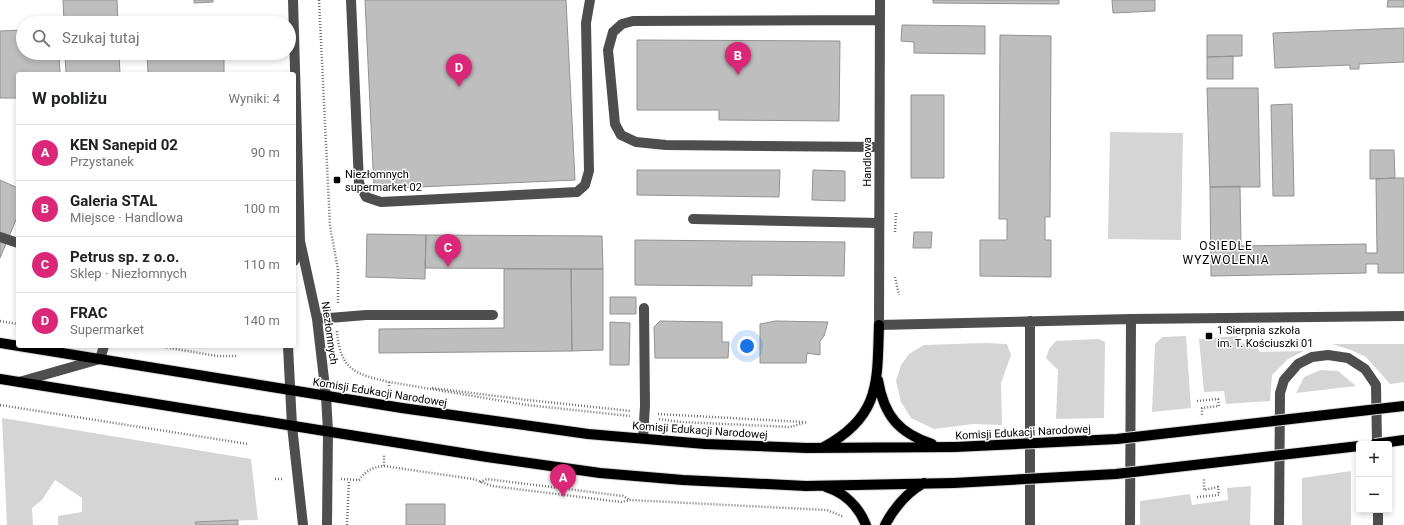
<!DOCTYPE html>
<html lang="pl">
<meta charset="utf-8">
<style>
body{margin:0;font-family:Roboto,sans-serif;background:#f2f2f2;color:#202124}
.controls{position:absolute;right:12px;bottom:12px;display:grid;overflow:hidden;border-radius:4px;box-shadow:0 2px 6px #0003}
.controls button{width:36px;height:36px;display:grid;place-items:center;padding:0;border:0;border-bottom:1px solid #e0e0e0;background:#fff;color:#202124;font:20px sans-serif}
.you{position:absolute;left:747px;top:346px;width:14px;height:14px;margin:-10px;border:3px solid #fff;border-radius:50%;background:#1a73e8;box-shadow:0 0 0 6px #1a73e833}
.badge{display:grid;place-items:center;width:26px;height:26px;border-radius:50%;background:#db2777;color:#fff;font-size:13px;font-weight:700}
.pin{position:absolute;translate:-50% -33px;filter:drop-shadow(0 1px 2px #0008)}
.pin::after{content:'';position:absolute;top:21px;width:14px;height:12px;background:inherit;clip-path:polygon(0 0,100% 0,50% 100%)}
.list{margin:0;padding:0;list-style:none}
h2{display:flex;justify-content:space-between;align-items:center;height:52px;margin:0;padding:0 16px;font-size:17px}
h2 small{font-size:13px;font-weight:400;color:#757577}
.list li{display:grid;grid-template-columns:26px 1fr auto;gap:12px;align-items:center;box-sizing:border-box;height:56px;padding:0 16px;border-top:1px solid #e0e0e0}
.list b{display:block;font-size:15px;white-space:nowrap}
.list p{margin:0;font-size:13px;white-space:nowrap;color:#757577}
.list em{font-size:13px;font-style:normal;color:#757577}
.icon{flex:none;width:22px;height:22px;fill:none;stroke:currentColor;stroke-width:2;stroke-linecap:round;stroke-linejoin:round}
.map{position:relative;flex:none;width:1404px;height:525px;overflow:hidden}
.search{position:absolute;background:#fff;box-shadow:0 2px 6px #0003;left:16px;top:16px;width:280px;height:44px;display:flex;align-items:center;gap:10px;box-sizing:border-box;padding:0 14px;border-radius:22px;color:#757577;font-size:15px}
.panel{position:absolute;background:#fff;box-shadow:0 2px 6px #0003;left:16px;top:72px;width:280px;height:276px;border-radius:4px}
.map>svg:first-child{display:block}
.green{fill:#d5d5d5}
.building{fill:#bebebe;stroke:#929292}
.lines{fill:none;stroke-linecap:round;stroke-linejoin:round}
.major-casing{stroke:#dbdbdb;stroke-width:12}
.path{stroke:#707070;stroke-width:2.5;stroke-dasharray:1 2;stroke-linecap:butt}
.minor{stroke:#4e4e4e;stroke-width:10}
.major{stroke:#000;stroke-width:10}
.major-bridge-casing{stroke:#dbdbdb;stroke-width:12;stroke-linecap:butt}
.major-bridge{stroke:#000;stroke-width:10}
.poi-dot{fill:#000;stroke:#fff;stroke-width:1.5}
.labels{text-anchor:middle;stroke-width:3;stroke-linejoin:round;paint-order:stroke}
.street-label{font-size:11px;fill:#000;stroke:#fff}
.poi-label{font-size:11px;fill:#000;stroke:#fff;text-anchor:start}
.neighbourhood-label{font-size:12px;letter-spacing:1px;fill:#000;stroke:#fff}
</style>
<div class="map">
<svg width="1404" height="525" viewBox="0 0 1404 525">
<rect width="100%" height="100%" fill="#fff"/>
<path class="green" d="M1110,132L1183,133L1181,240L1108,239Z
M1186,336L1191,408L1152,412L1155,344L1162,337Z
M1237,336L1239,343L1255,345L1260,352L1304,351L1288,359L1272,375L1270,401L1226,404L1224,391L1204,392L1199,339Z
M1099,339L1105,342L1104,418L1056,419L1058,370L1046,358L1049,349L1056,341Z
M985,343L1007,344L1011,355L1001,383L1002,425L973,424L934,429L911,418L901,402L896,381L901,365L909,354L924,345Z
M1332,344H1404V382L1390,384L1366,357L1351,350Z
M1321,370L1338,371L1356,386L1296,393L1304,377Z
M2,418L251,459L258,520L196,522V525H58V516L82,512V498L55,480L42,500L32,508L33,525H7Z
M1351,471V525H1302V478Z
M1251,486L1250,525H1140V501L1190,494L1192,505L1228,500L1227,488Z"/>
<path class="building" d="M63,0H117L118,23H64Z
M194,0H213V2L194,3Z
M365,0H566L575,180L374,189Z
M933,0H1059V4L933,3Z
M1112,0H1155V11L1113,13Z
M1388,0H1404V7H1387Z
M223,18V23H146V20Z
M902,25L985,26V54L914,53V42L901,41Z
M1404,28V62L1359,64V69H1350V65L1275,68L1273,33Z
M23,30V53H59L60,74H18V98H0V31Z
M1000,35L1051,36L1050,217H1045V240H1051V277L980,276V240H1007V219H999Z
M1207,35H1242V56L1207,57Z
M637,40L840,41L839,121L719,120V110H637Z
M65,53H119L120,74H66Z
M147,53H224V74H148Z
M1233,56V79H1207V57Z
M1207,88H1258L1260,187H1210Z
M911,95H944V178H911Z
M1292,104L1294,196H1273L1271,105Z
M1370,150H1394L1395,178L1370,179Z
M637,170H780L779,197L637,195Z
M813,170L845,171V201L812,200Z
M1395,178H1404V273H1378V264H1366V273L1211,276L1210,187L1240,186L1241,246L1366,244V253H1377L1376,179Z
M0,180L18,188V215L0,258Z
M914,232H932L931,248H913Z
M367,234L426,235L425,279L366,277Z
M426,235L602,236L603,269L425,268Z
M635,240L845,242L844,276L752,275V286L635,285Z
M504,269H571L572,351L379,353V329L504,328Z
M571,269H603V350L572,351Z
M610,297H636V314H610Z
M660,321L722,322V342H729L728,358H655L654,327Z
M776,321L828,322L824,336L820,341V355L807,353L806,363H760V324Z
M610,322L630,323L629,365H610Z
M406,504H445V525H406Z
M238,520V525H196L195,522Z"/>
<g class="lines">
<defs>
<path id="major" d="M0,343L402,408L588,434L705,444L807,448L955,447
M0,379L487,457L600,473L683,480L806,486L954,483
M878,380C884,416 899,433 932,444
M824,447C881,416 877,382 879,325
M826,487C845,493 859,507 866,525
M885,525C894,508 906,493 924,483"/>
</defs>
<use href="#major" class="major-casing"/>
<path class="path" d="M319,0L330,226L338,270V304
M895,232L896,213
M895,277L899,295
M0,321L18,324
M337,331C340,370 355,374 389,382L527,405L630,416
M158,346L217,356H237
M432,388L528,400L631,411
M389,392V382
M1197,401L1218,399L1219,406L1202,408V415
M0,405L248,444
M658,414L803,422
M659,419L681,422L790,427L807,422
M384,466L473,479L492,486L621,502L630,500L806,509L827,510L844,517
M275,479H284
M341,479L359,480C366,471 372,467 384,466V455
M480,482L487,479L623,496L630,500
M1197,497L1219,495L1218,487L1204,490V479
M347,525L349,480"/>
<path class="minor" d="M293,0L300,241L317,319L326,396L328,431L327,525
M351,0L359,183L366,197L381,202L577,192L585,185L589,171L586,23L590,0
M880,0L879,325L1131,319L1404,316
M879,147L666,145L636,142L621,135L615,124L608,50L613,32L622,24L633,21L880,20
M693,219L879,223
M0,237L18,243
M294,261L300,242
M317,319L366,315H493
M288,346L292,426L303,525
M19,382L100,359L104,346
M643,438L645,406L644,308
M1378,510V525
M1030,525V321
M1130,525L1131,319
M1279,525L1280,393L1284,380L1298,364L1312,357L1328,355L1348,358L1365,369L1376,385L1377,444"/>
<use href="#major" class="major"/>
<defs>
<path id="major-bridge" d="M1375,444L1404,440
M955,447L1117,439L1404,406
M954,483L1116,474L1359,446"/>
</defs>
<use href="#major-bridge" class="major-bridge-casing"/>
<use href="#major-bridge" class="major-bridge"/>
</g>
<g class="poi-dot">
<rect x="333" y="176" width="8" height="8" rx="2"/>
<rect x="1205" y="332" width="8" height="8" rx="2"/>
</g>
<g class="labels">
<g class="street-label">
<text transform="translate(867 162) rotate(-90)" y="4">Handlowa</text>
<text transform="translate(330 333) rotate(82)" y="4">Niezłomnych</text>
<text transform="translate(380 392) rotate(9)" y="4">Komisji Edukacji Narodowej</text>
<text transform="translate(700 430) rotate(4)" y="4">Komisji Edukacji Narodowej</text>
<text transform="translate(1023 432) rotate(-3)" y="4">Komisji Edukacji Narodowej</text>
</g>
<g class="poi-label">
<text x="345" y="178">Niezłomnych<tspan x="345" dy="13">supermarket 02</tspan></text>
<text x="1217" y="334">1 Sierpnia szkoła<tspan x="1217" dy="13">im. T. Kościuszki 01</tspan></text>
</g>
<g class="neighbourhood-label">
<text x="1226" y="250">OSIEDLE<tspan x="1226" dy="14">WYZWOLENIA</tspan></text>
</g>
</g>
</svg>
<div class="controls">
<button>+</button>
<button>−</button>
</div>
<div class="you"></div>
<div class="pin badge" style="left:563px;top:497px">A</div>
<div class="pin badge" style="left:738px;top:75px">B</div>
<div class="pin badge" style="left:448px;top:267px">C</div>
<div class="pin badge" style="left:459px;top:87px">D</div>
<div class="search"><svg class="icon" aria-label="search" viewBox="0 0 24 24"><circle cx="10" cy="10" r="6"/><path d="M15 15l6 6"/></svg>Szukaj tutaj</div>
<section class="panel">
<h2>W pobliżu<small>Wyniki: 4</small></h2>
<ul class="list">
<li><span class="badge">A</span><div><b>KEN Sanepid 02</b><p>Przystanek</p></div><em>90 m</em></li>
<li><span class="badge">B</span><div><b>Galeria STAL</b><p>Miejsce · Handlowa</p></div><em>100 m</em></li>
<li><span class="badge">C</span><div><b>Petrus sp. z o.o.</b><p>Sklep · Niezłomnych</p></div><em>110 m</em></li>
<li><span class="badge">D</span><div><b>FRAC</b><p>Supermarket</p></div><em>140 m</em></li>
</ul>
</section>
</div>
